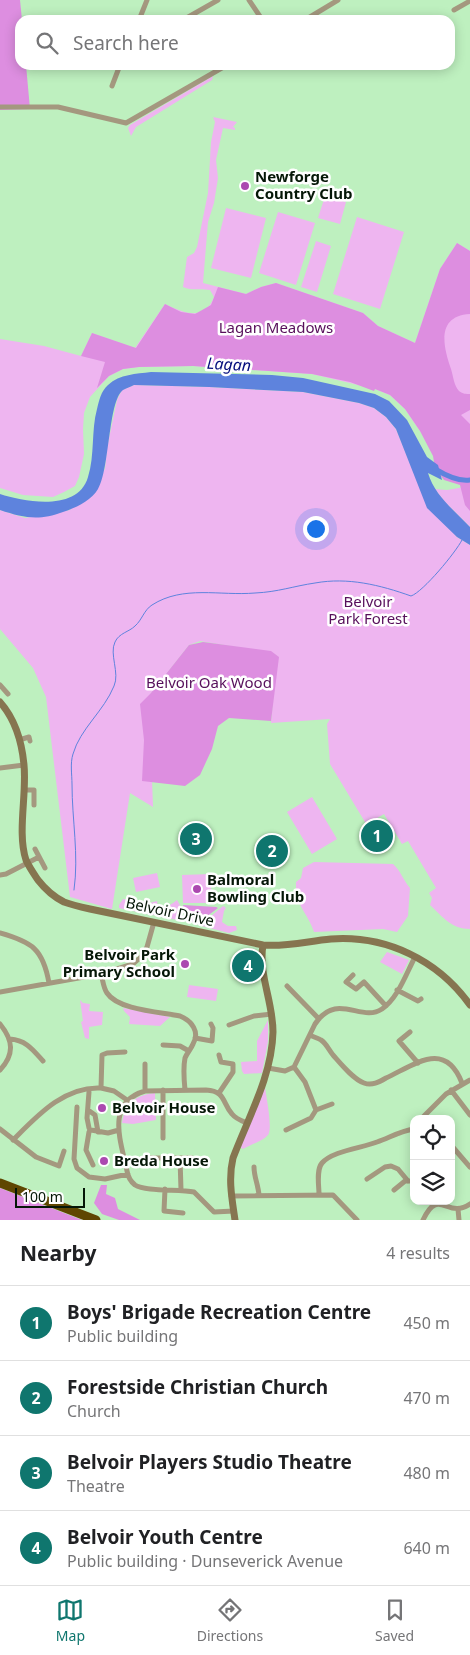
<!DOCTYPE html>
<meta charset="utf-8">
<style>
body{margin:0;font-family:"Noto Sans",sans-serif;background:#f2f2f2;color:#202124}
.controls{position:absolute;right:15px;bottom:15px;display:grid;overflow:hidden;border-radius:10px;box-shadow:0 2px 12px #0003}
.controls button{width:45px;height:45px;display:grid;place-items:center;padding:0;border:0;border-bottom:1px solid #e0e0e0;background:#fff;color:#202124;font:25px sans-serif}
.scale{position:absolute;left:15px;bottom:12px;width:70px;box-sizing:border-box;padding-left:5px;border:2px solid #051707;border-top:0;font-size:14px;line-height:18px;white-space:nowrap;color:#051707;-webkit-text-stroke:4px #fff;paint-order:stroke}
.you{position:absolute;left:315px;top:528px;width:18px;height:18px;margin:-12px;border:4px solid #fff;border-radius:50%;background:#1a73e8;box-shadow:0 0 0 8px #1a73e833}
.badge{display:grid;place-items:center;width:32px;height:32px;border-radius:50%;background:#0f766e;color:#fff;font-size:16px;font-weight:700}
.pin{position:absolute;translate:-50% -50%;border:2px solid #fff;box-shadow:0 1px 5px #0006}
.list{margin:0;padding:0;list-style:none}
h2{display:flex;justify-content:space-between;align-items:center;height:65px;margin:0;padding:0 20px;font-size:21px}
h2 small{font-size:16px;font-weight:400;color:#757577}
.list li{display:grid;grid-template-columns:32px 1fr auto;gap:15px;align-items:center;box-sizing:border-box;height:75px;padding:0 20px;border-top:1px solid #e0e0e0}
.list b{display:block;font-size:19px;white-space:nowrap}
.list p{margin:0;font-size:16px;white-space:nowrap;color:#757577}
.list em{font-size:16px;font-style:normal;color:#757577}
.icon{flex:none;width:28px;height:28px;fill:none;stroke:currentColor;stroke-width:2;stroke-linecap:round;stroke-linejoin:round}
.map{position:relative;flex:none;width:470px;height:1220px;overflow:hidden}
.search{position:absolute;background:#fff;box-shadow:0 2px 12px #0003;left:15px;right:15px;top:15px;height:55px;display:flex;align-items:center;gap:12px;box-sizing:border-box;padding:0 18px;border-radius:15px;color:#757577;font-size:19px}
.sheet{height:365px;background:#fff}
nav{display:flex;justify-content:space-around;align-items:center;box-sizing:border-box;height:70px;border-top:1px solid #e0e0e0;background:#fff;font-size:14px;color:#757577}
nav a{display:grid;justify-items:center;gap:2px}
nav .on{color:#0f766e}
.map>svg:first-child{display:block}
.green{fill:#eeb5f0}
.forest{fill:#dd8ee0}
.water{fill:#5e83dd}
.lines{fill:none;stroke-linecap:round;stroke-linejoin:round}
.stream{stroke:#5e83dd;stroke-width:1}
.canal{stroke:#5e83dd;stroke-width:5}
.street{stroke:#a4987f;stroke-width:5}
.secondary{stroke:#867550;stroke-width:7}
.highway{stroke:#5f4601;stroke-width:9}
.poi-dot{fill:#ab49b0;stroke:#fff;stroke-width:2}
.labels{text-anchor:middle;stroke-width:5;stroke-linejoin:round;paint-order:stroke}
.poi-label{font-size:15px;font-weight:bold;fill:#051707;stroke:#fff;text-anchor:start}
.park-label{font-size:15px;fill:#570f5b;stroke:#fff}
.street-label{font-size:15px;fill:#051707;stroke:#fff}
.water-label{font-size:16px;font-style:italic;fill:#050f7c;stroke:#fff}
</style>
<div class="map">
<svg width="470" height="1220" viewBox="0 0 470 1220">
<rect width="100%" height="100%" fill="#bef0bf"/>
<path class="green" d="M213,76L212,80L136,127L131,136L128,128L130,125Z
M213,117L237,122L233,127L235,128V130L223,128L216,160L218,178L214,203L208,222L203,283L246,294L261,287L276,283L363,313L378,326L415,343L440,269L457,243L470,251V470L420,431L405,409L390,395L375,389L312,374L193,366L139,367L123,369L109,376L90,397L84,413L83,429L84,454L79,477L75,486L64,492L53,497L23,495L0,488V339L44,346L81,356L92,333L135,348L165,304C184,313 204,322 214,297L210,290C200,288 192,291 183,287L187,257L194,253L197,247L208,193L211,142L215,122Z
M325,196L346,202L340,224L318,218Z
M226,208L266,218L251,278L211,268Z
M278,212L315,223L296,285L259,273Z
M357,217L404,232L380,309L333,294Z
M316,241L331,246L317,292L301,287Z
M134,385L209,387L303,392L359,403L374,408L386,417L396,429L422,493L457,537L470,545V929C451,929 443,917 430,905L432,898L429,893L436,888L408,841L402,844L384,814L367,824L365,822L330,764L327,724L330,719L271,723L277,656L273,653L200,641L189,645L149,696L153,807L130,793L112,909L70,897L46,697L33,668L0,629V510L25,518L70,510L105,469L107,448L117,400L122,390Z
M470,486V527L444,501L435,489L447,490Z
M312,797L337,839L312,854L287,812Z
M314,862L393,864C401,871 403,880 410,888L408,916L397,932L383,929L314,932C307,911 295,906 296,882L301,878L303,868Z
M157,873L160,887L136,892L133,878Z
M211,874V903H183L182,875Z
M123,899L133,901L135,907L157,901L158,907L147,914L119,908V905Z
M177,900L181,907L182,921L149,914C158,909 169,907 177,900Z
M223,906L226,908L224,911L222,922L228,926H236L237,930L229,933L202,926L203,923Z
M387,952L409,960L402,974L380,962Z
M189,985L218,989L216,1001L187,997Z
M80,1000L83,1003L90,1004L89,1011L103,1012L102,1025L89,1027V1039L85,1038L81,1022L83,1021Z
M123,1008L170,1017L160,1026L129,1024L130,1017L124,1011Z
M268,1020V1041L262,1073L244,1074L242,1071L241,1062L257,1061V1041Z
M265,1087C266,1096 273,1128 268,1135C263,1141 250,1145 243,1149L240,1147Z
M155,1093L156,1120L133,1124L122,1123C125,1103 136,1095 155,1093Z"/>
<path class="forest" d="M0,0H20L22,20H20V65H26L30,109L0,110Z
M457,243L470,251V314C436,316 443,346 451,369C453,375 454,386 459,391C463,394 466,394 470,394V410L461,415L470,424V511L465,505L460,485L444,480L435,468L433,456L420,431L405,409L390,395L375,389L374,391L350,382L312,374L193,366L139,367L123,369L109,376L97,388L105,362L81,356L92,333L136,348L165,304L181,312L195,314L211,305L218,287L246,294L261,287L276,283L363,313L378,326L415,343L440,269Z
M203,642L271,651L279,657L271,721L229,718L218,726L212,749L200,775L185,786L142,781L144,740L140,704L151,693L189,645Z
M183,905L216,907L218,908L198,923L185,921Z
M101,1185H107L106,1194L115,1198L118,1209L140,1220H119L102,1214L94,1203Z
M0,1188L82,1220H0Z"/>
<path class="water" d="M151,372L272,375L303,378L375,394L389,401L407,420L427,457L438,465L442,480L428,473C435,496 454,510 470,527V545L457,537L427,508L396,429L386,417L374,408L359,403L303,392L209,387L134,385C131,387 126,388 123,390C108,401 110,469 98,489C91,501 75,508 63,512C39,521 24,518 0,510V494C25,502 78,512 88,477C95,455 91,431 97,409C99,401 101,391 108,385C120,374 136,374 151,372Z"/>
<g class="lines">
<path class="stream" d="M74,890C79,855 72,820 72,784C72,775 70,763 73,754C80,729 104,711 114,686C120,673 109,654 115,642C119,633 129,632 135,626C142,620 144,610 152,605C183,585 220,596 255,593C278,592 294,586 315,583C348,577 380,585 411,596C423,592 456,552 462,540"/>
<path class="canal" d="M435,469C445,475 458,482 470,480"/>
<path class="street" d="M249,0L261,18
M454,10L470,1
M139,20L147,0
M183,20L218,0
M305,20L338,0
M112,86L120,65
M0,107H58L126,123L227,65
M0,685L8,694
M19,740L29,737L30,741
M0,768L24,765
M24,790H34V805
M35,849L45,868
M0,875L6,874L39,857
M0,933C32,942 43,949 49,983
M101,974C103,980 103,987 107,993C118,1010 160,1012 180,1016C192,1021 200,1032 193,1044C191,1049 187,1053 185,1058C183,1068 184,1080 185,1090
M353,975L346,982L356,989L364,982L386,1006
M287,986L319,1019
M397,990L418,1001L421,999
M0,992L101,974L133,964L142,956L147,947L154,922
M0,1024C13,1040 15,1054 0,1070
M229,1025L254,1016L272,1014
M410,1032L399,1041L418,1063
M310,1035C313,1037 318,1038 321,1040C326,1043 329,1050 333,1055C341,1064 353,1079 364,1083C372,1086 379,1082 386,1078C416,1064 445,1040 462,1083
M195,1038L212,1041L213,1028L211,1024
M10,1039C26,1040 33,1050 43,1061
M163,1045L180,1046L189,1051
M125,1052L107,1053L102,1055L101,1088L114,1091L127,1100
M145,1064V1091
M268,1068L285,1071L294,1067L315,1024C337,991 361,1023 382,1009C398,998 406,974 415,957
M451,1090L470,1115
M89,1092L87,1118L89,1128
M219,1093L233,1072V1064L221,1062L219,1055
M77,1107L74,1159L77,1168L89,1177L105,1179L128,1174
M88,1110L95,1115L98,1132
M316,1110L332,1104
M421,1119L446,1094L470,1080
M0,1129L36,1157L59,1166L64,1151
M91,1130L108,1133L119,1130
M286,1130L311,1118L316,1110L305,1082L294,1067
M89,1132L86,1150L93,1165
M163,1138V1090
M13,1140C37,1116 64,1086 101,1088
M451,1145L470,1167
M149,1158H192
M180,1158L181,1190
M254,1167C254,1177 258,1184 259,1195
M367,1179L385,1167L391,1166L398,1169L408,1181
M165,1189L164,1211L183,1213
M394,1190L405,1181H414
M319,1194C319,1186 316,1170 322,1163C332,1151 362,1148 377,1142C389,1138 400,1131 414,1129
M231,1196L333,1195L357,1220
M458,1209L459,1220
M234,1211L214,1212L194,1192C179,1189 146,1192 135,1185C130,1181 128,1177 127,1171C121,1141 105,1103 145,1091L206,1090C226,1091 222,1103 232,1114C236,1119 242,1121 247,1123
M423,1220C439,1186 447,1220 470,1204"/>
<path class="secondary" d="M0,702C15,719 22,743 24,765C27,794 17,833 26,860C29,867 34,874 38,880C45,889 54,897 64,902C72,905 81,907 90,909L263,945C287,947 308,941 331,939C386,935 438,960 470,1005
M235,1220C232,1199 228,1179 233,1158C248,1118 272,1076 273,1032C273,1001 258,974 263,945"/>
<path class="highway" d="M0,1183L96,1220"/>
</g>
<g class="poi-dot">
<circle cx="245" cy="186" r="5"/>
<circle cx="197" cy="889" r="5"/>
<circle cx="185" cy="964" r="5"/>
<circle cx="102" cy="1108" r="5"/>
<circle cx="104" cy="1161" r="5"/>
</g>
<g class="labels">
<g class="poi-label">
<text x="255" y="182">Newforge<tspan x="255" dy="17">Country Club</tspan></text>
<text x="207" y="885">Balmoral<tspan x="207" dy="17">Bowling Club</tspan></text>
<text x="175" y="960" text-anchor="end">Belvoir Park<tspan x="175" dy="17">Primary School</tspan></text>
<text x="112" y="1113">Belvoir House</text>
<text x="114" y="1166">Breda House</text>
</g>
<g class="park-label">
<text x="276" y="333">Lagan Meadows</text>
<text x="368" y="607">Belvoir<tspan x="368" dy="17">Park Forest</tspan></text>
<text x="209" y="688">Belvoir Oak Wood</text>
</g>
<g class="street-label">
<text transform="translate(170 912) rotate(12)" y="5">Belvoir Drive</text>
</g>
<g class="water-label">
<text transform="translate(229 364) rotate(3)" y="6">Lagan</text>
</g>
</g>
</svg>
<div class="controls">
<button><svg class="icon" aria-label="locate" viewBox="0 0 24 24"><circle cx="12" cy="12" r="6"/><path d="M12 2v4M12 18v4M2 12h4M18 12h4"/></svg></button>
<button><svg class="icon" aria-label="layers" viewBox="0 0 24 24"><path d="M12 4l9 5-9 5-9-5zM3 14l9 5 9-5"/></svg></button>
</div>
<div class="scale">100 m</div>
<div class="you"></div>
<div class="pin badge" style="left:377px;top:836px">1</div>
<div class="pin badge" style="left:272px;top:851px">2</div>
<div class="pin badge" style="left:196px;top:839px">3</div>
<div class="pin badge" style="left:248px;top:966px">4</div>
<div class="search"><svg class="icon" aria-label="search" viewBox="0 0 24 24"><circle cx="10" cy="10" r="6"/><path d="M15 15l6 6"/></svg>Search here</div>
</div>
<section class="sheet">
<h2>Nearby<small>4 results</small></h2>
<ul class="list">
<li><span class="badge">1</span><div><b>Boys' Brigade Recreation Centre</b><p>Public building</p></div><em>450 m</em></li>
<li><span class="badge">2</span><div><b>Forestside Christian Church</b><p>Church</p></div><em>470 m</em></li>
<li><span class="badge">3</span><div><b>Belvoir Players Studio Theatre</b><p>Theatre</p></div><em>480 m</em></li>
<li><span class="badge">4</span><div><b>Belvoir Youth Centre</b><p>Public building · Dunseverick Avenue</p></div><em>640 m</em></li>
</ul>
</section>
<nav>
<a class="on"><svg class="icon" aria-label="map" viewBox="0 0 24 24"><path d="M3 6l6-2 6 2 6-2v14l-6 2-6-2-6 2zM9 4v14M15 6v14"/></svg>Map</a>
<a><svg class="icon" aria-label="directions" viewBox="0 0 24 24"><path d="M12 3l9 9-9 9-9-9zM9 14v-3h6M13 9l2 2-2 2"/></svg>Directions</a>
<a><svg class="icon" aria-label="saved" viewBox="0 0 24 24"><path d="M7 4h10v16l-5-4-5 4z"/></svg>Saved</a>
</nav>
